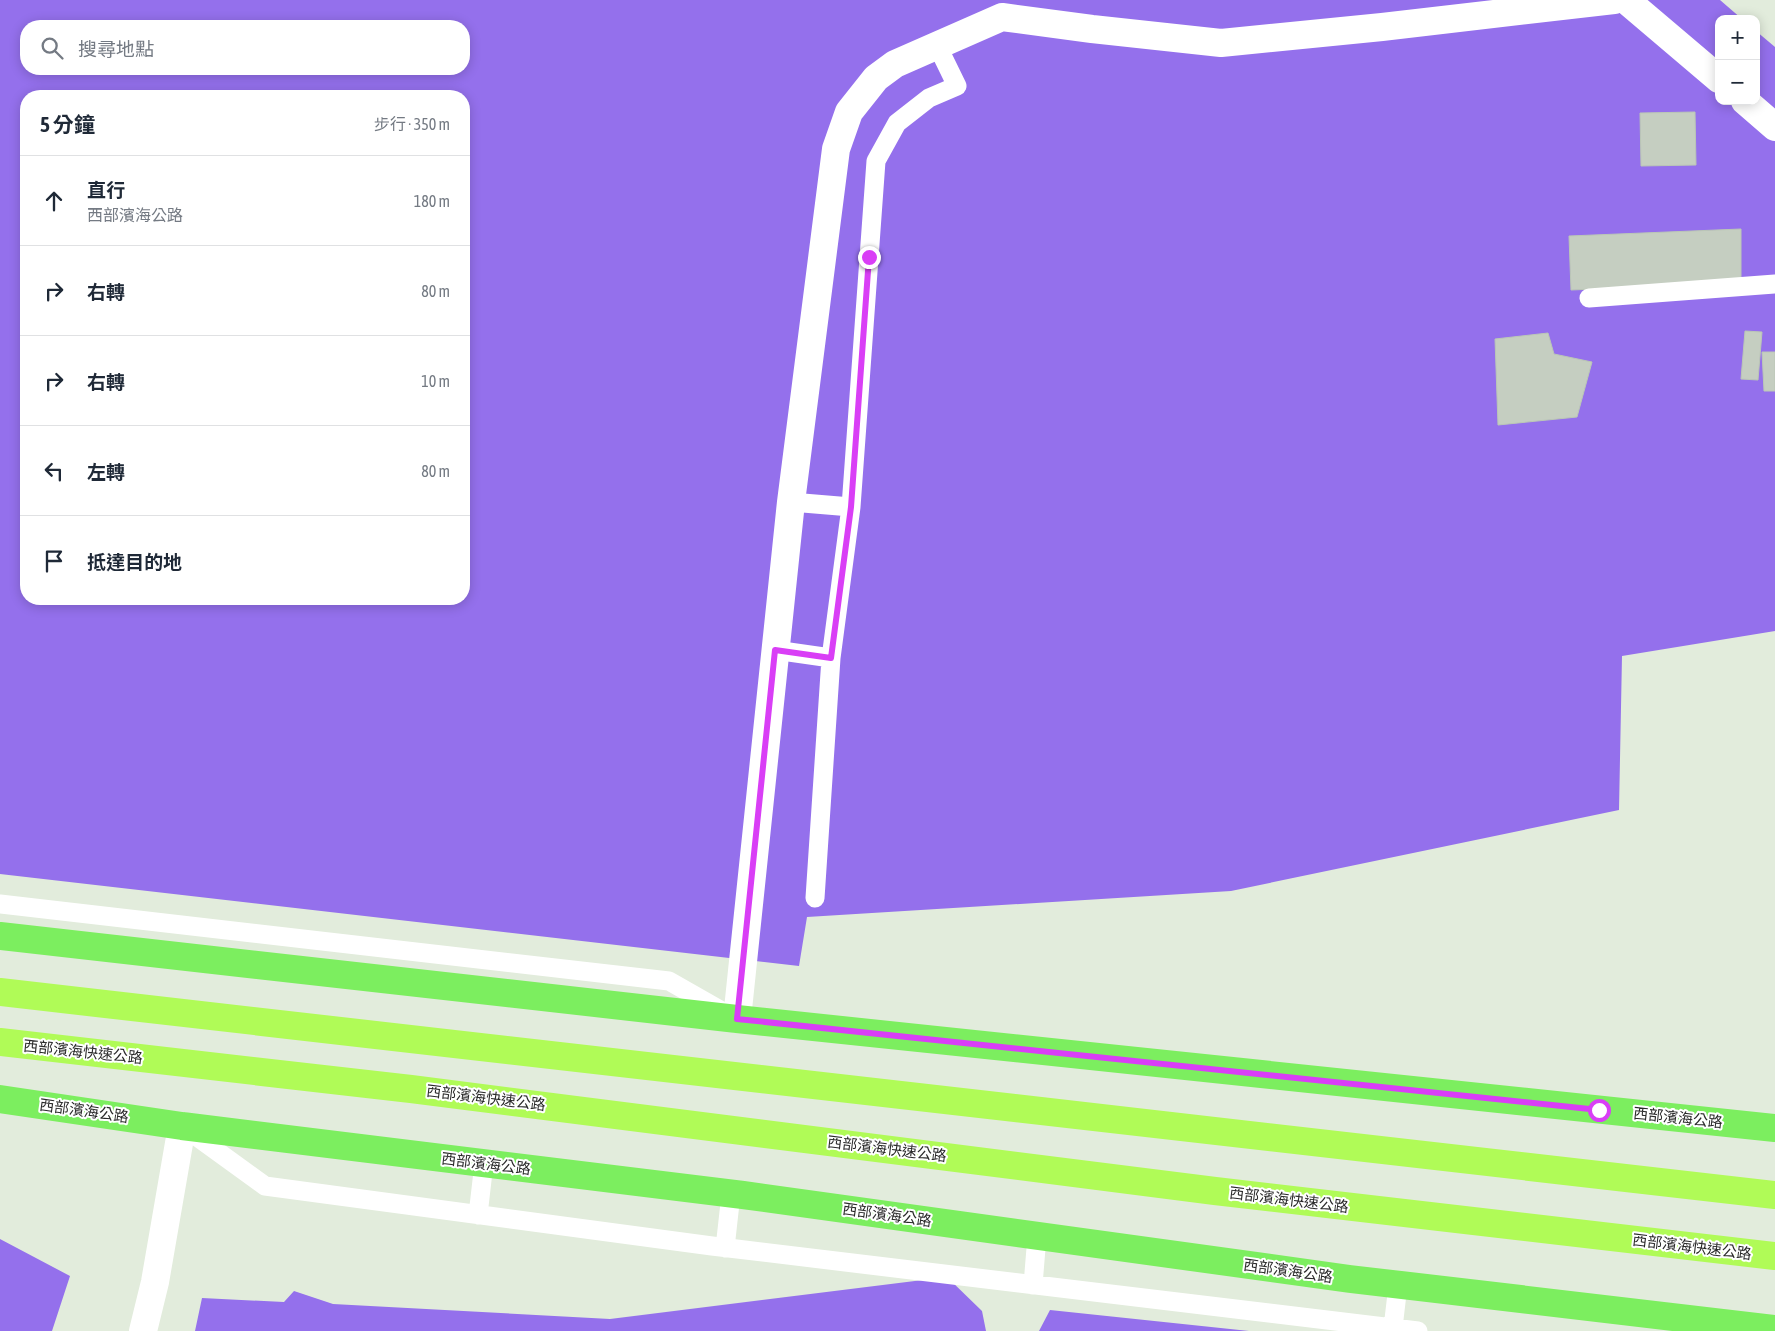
<!DOCTYPE html>
<html lang="zh-TW">
<meta charset="utf-8">
<style>
body{margin:0;font-family:"Asap Condensed","Noto Sans TC",sans-serif;background:#f6f6f7;color:#1f2937}
.controls{position:absolute;right:15px;top:15px;display:grid;overflow:hidden;border-radius:10px;box-shadow:0 2px 12px #0003}
.controls button{width:45px;height:45px;display:grid;place-items:center;padding:0;border:0;border-bottom:1px solid #e0e1e3;background:#fff;color:#1f2937;font:25px sans-serif}
.stop{position:absolute;width:15px;height:15px;margin:-11px;border:4px solid #d93ef6;border-radius:50%;background:#fff}
.stop.end{background:#d93ef6;border-color:#fff;box-shadow:0 1px 5px #0008}
.list{margin:0;padding:0;list-style:none}
h2{display:flex;justify-content:space-between;align-items:center;height:65px;margin:0;padding:0 20px;font-size:21px}
h2 small{font-size:16px;font-weight:400;color:#747a83}
.list li{display:grid;grid-template-columns:32px 1fr auto;gap:15px;align-items:center;box-sizing:border-box;height:90px;padding:0 20px;border-top:1px solid #e0e1e3}
.list b{display:block;font-size:19px;white-space:nowrap}
.list p{margin:0;font-size:16px;white-space:nowrap;color:#747a83}
.list em{font-size:16px;font-style:normal;color:#747a83}
.icon{flex:none;width:28px;height:28px;fill:none;stroke:currentColor;stroke-width:2;stroke-linecap:round;stroke-linejoin:round}
.map{position:relative;flex:none;width:1775px;height:1331px;overflow:hidden}
.search{position:absolute;background:#fff;box-shadow:0 2px 12px #0003;left:20px;top:20px;width:450px;height:55px;display:flex;align-items:center;gap:12px;box-sizing:border-box;padding:0 18px;border-radius:20px;color:#747a83;font-size:19px}
.panel{position:absolute;background:#fff;box-shadow:0 2px 12px #0003;left:20px;top:90px;width:450px;height:515px;border-radius:20px}
.map>svg:first-child{display:block}
.water{fill:#9470ec;fill-rule:evenodd}
.building{fill:#c5cec1;stroke:#bbc7b6}
.lines{fill:none;stroke-linecap:round;stroke-linejoin:round}
.lane{stroke:#fff;stroke-width:19}
.street{stroke:#fff;stroke-width:28}
.primary{stroke:#7cee5f;stroke-width:28}
.highway{stroke:#b0fb57;stroke-width:28}
.route{stroke:#d93ef6;stroke-width:6}
.labels{text-anchor:middle;stroke-width:4;stroke-linejoin:round;paint-order:stroke}
.street-label{font-size:15px;fill:#2a2a2a;stroke:#fff}
</style>
<div class="map">
<svg width="1775" height="1331" viewBox="0 0 1775 1331">
<rect width="100%" height="100%" fill="#e2ecdc"/>
<path class="water" d="M0,0H1720L1742,19H1719V101H1756V31L1775,47V631L1622,656L1619,810L1231,891L807,917L799,966L0,874ZM26,26H464V69H26ZM26,96H464V599H26Z
M0,1239L70,1276L52,1331H0Z
M947,1277L982,1311L986,1331H195L202,1298L284,1302L294,1291L333,1304L610,1319Z
M1050,1310L1249,1331H1039Z"/>
<path class="building" d="M1695,112L1696,165L1641,166L1640,113Z
M1741,229V283L1571,290L1569,236Z
M1745,331L1762,332L1758,380L1741,379Z
M1548,333L1554,354L1592,362L1577,417L1498,425L1495,339Z
M1762,352H1775V391H1764Z"/>
<g class="lines">
<path class="lane" d="M1589,298L1775,284
M791,502L851,507
M775,650L831,658
M815,898L831,658L851,507L876,161L897,123L929,98L957,86L937,45
M0,904L669,981L727,1014
M185,1128L265,1186L712,1246L1418,1331
M478,1215L484,1163
M725,1248L731,1194
M1033,1285L1037,1236
M1393,1328L1398,1285"/>
<path class="street" d="M1626,0L1719,79
M1745,101L1775,127
M737,1019L791,502L836,149L849,112L876,78L895,64L1002,17L1092,29L1221,43L1382,27L1614,0
M143,1331L155,1282L182,1126"/>
<path class="primary" d="M0,936L737,1019L1775,1128
M0,1099L182,1126L743,1195L1350,1279L1775,1329"/>
<path class="highway" d="M0,992L1775,1195
M0,1042L411,1089L1215,1191L1775,1256"/>
</g>
<g class="lines">
<path class="route" d="M869,257L851,507L831,658L775,650L737,1019L1599,1110"/>
</g>
<g class="labels">
<g class="street-label">
<text transform="translate(83 1052) rotate(6)" y="5">西部濱海快速公路</text>
<text transform="translate(486 1098) rotate(7)" y="5">西部濱海快速公路</text>
<text transform="translate(84 1111) rotate(8)" y="5">西部濱海公路</text>
<text transform="translate(1678 1118) rotate(6)" y="5">西部濱海公路</text>
<text transform="translate(887 1149) rotate(7)" y="5">西部濱海快速公路</text>
<text transform="translate(486 1164) rotate(7)" y="5">西部濱海公路</text>
<text transform="translate(1289 1200) rotate(7)" y="5">西部濱海快速公路</text>
<text transform="translate(887 1215) rotate(8)" y="5">西部濱海公路</text>
<text transform="translate(1692 1247) rotate(7)" y="5">西部濱海快速公路</text>
<text transform="translate(1288 1271) rotate(8)" y="5">西部濱海公路</text>
</g>
</g>
</svg>
<div class="controls">
<button>+</button>
<button>−</button>
</div>
<div class="stop" style="left:1599px;top:1110px"></div>
<div class="stop end" style="left:869px;top:257px"></div>
<div class="search"><svg class="icon" aria-label="search" viewBox="0 0 24 24"><circle cx="10" cy="10" r="6"/><path d="M15 15l6 6"/></svg>搜尋地點</div>
<section class="panel">
<h2>5 分鐘<small>步行 · 350 m</small></h2>
<ul class="list">
<li><svg class="icon" aria-label="ahead" viewBox="0 0 24 24"><path d="M12 20V5M6 11l6-6 6 6"/></svg><div><b>直行</b><p>西部濱海公路</p></div><em>180 m</em></li>
<li><svg class="icon" aria-label="right" viewBox="0 0 24 24"><path d="M7 20v-9h11M14 6l5 5-5 5"/></svg><div><b>右轉</b></div><em>80 m</em></li>
<li><svg class="icon" aria-label="right" viewBox="0 0 24 24"><path d="M7 20v-9h11M14 6l5 5-5 5"/></svg><div><b>右轉</b></div><em>10 m</em></li>
<li><svg class="icon" aria-label="left" viewBox="0 0 24 24"><path d="M17 20v-9H6M10 6l-5 5 5 5"/></svg><div><b>左轉</b></div><em>80 m</em></li>
<li><svg class="icon" aria-label="arrive" viewBox="0 0 24 24"><path d="M6 21V4h12l-3 4 3 4H6"/></svg><div><b>抵達目的地</b></div></li>
</ul>
</section>
</div>
